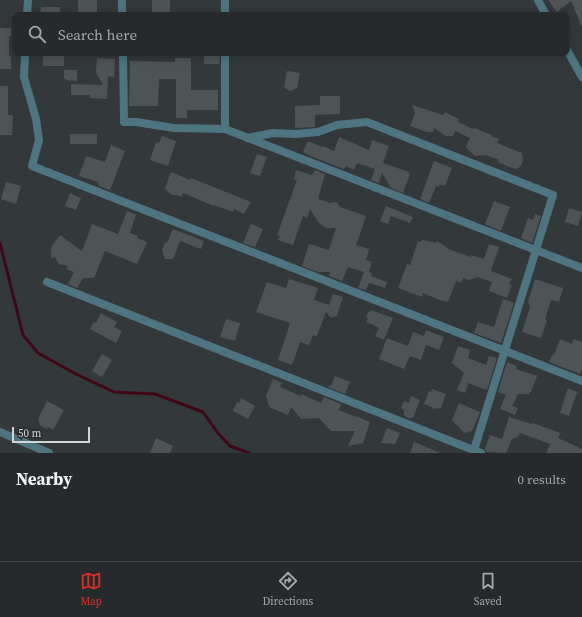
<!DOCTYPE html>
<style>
body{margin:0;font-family:"Source Serif 4",serif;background:#323638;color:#f1f3f6}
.scale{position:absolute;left:12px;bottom:10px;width:78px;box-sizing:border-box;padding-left:4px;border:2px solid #d2d5d6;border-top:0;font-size:11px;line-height:14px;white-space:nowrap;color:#d2d5d6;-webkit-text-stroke:3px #292e30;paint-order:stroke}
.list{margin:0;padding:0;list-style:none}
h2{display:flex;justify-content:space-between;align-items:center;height:52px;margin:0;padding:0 16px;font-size:17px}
h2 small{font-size:13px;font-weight:400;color:#a4a7a9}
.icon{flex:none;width:22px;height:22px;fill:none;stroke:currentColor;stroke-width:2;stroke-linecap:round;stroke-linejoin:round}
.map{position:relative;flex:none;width:582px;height:453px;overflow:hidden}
.search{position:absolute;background:#262a2c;box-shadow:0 2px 10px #0003;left:12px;right:12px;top:12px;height:44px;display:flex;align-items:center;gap:10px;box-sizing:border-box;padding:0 14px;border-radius:8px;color:#a4a7a9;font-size:15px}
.sheet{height:108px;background:#262a2c}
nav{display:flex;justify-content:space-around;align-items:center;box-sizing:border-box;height:56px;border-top:1px solid #424648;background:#262a2c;font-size:11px;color:#a4a7a9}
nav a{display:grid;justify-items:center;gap:2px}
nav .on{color:#d93025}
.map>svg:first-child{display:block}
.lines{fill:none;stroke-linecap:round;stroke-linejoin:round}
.stream{stroke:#400816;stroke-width:3}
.building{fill:#4e5356}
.street{stroke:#4e7481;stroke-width:8}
</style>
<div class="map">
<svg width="582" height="453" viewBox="0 0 582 453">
<rect width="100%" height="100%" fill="#33383a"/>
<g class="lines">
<path class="stream" d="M0,243L23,335L38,353L76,374L114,392L155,394L203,412L218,433L230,446L249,453"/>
</g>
<path class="building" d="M78,0H97V15H78Z
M152,0H170V15H152Z
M548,0H582V27L571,1L557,12Z
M41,7H60V15H40Z
M0,28H11V36H9V56H11V69H0Z
M43,53H64V66H43Z
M204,53L220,54L219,64H204Z
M97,58L115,59L114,77L108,76L107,99L90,98V95H71V84L103,85L96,73Z
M175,58H191V90H218V110H187V118H176V79H159L158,106H129L130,61L175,62Z
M64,70H77V81L65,80L66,79H64Z
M287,71L300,73L297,88L290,91L284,87Z
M0,86H8V115H13L12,135H0Z
M320,96H340V114L315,115V127L295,128V106L320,105Z
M412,105L443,115L445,112L459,119L458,122L473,129L474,128L492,135L491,136L499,139L497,143L522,153L523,160L521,166L517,169L509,167L498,162L499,160L486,155L475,156L467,149L466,146L470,138L455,131L453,136H446L434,128L433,132H427L410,126L415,113Z
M70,134H97V144H70Z
M162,136L176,141L168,166L150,160L156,142L159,143Z
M339,137L369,150L372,140L389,146L383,163L409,172V174H410L403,193L391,188L382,173L379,183L371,180L375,169L357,163L354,170L346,166L344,169L308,155L307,154L303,152L308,141L322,147L323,146L334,151Z
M111,145L125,151L110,190L99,186L98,182L79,176L86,156L105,162Z
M257,154L267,157L260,176L250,173Z
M434,161L452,168L445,186L440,185L439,187L436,186L429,203L420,199Z
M296,170L312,175L315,170L325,174L318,199L330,203L336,202L338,204L340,207L366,216L356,245L369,249L366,260L372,262L369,272L372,273L371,276L387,282L385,288L369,283L366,290L358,288L364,272L348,267L342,281L329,276L330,272H318L302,266L309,244L329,250L336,228H326L318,222L310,209L307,218L303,216L293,245L278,240L280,236L277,235L297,180L294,179Z
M171,172L190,180L191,178L251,202L244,214L234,209L233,212L214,205V206L183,193L182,197L176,195H172L166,190L165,188Z
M6,182L21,186L16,204L1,199Z
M70,193L81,198L76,210L65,206Z
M494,201L510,207L501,231L485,224Z
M386,206L413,217L410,223L391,216L388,224L380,221Z
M569,208L582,212L578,226L565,222Z
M127,211L136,215L130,233L138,236L137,238L147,242L137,264L105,251L94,278H83L77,288L68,284L74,272L66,269L68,266L59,264L55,257L51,258V251L52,246L60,235L82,251L92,224L118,234Z
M535,214L541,216L532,243L521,238L528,218L533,220Z
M251,224L263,229L255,247L243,243Z
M173,229L204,241L201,249L180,241L173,259H165L162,250L165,242L167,243Z
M423,240L436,243L437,241L445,246L448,249L471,257V255L484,259L489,244L499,247L491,271L512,279L509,284L512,285L507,298L489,291L492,282L478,277L469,280L463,278L461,283L456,281L448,302L444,301H442L423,293L422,297L398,288L407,264L410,265L418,241L420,242Z
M289,279L318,288L314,300L329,305L333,294L343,297L337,316L331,318L326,312L317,336L313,335L309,345L300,342L292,365L278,360L290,323L256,312L267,282L286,288Z
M535,279L563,288L559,302L551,300L545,319L547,320L541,338L522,332L530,307L528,302Z
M503,299L514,303L501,343L474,333L478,322L494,327Z
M371,310L393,318L384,340L375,336L379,328L366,322L368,319L366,317L369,311L370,312Z
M101,313L117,322L114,327L122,331L116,343L90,329L94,322L96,323Z
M226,319L240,323L235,341L220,337Z
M426,330L444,337L439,350L426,345L421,360L410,356L404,369L379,359L387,338L408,346L413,332L424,336Z
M560,339L572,344L573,339L582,342V369L580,374L549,362L552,355H554Z
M458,346L470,350L468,358L486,365L489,356L497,358L487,390L468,383L465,393L457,390L464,373L452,363Z
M102,354L112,360L102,377L92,371Z
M507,362L517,366L516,369L537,376L531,392H530L529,394H518L512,406L518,408L515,415L500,409L506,395L498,392Z
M335,376L350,382L345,394L328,387L329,385L331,386Z
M273,379L282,383L280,387L301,396V394L321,403L324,397L341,404L339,410L356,417V416L370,422L363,443L348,446L355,431H331L319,418L301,419L291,407L288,415L269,407L266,396Z
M568,388L577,392L569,416L560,413Z
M432,389L446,394L441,408L433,409L432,407L424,404L429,391L431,392Z
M411,396L420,400L413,418H408L404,415V410L401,408L404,401L409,403Z
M241,398L255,406L248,419L233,411L237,402L239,403Z
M47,401L64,410L53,430L48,427L47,429L40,425L38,419Z
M459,403L480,412L472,431L464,433L452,420Z
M509,417L532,424L533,423L560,433L558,438L582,449V453H546L550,444L520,433L518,437L512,439L506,453L486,452L485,449L490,435L502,439Z
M387,428L400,433L395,444L381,443Z
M156,438L173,446L170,453H150Z
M414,442L426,447L440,453H410Z"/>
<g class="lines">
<path class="street" d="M122,0V15
M225,0V15
M538,0L546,15
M27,15L28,0
M567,50L582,77
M25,53L24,77L36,119L39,140L32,166L582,381
M123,53L124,122H136L174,128L225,129L582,268
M225,53V129
M247,138L273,133L296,134L318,132L337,125L367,122L553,195L474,450
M47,282L481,453
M0,432L49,453"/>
</g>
</svg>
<div class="scale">50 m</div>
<div class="search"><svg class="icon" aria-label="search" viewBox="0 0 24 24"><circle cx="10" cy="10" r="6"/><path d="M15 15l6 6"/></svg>Search here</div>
</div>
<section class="sheet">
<h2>Nearby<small>0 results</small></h2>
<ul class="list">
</ul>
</section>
<nav>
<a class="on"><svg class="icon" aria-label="map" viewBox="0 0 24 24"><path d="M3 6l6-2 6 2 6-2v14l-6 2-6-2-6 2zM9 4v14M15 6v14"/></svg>Map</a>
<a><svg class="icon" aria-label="directions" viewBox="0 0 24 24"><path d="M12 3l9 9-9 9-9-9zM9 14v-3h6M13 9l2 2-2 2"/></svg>Directions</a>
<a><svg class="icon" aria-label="saved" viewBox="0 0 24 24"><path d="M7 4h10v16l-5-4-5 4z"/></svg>Saved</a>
</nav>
